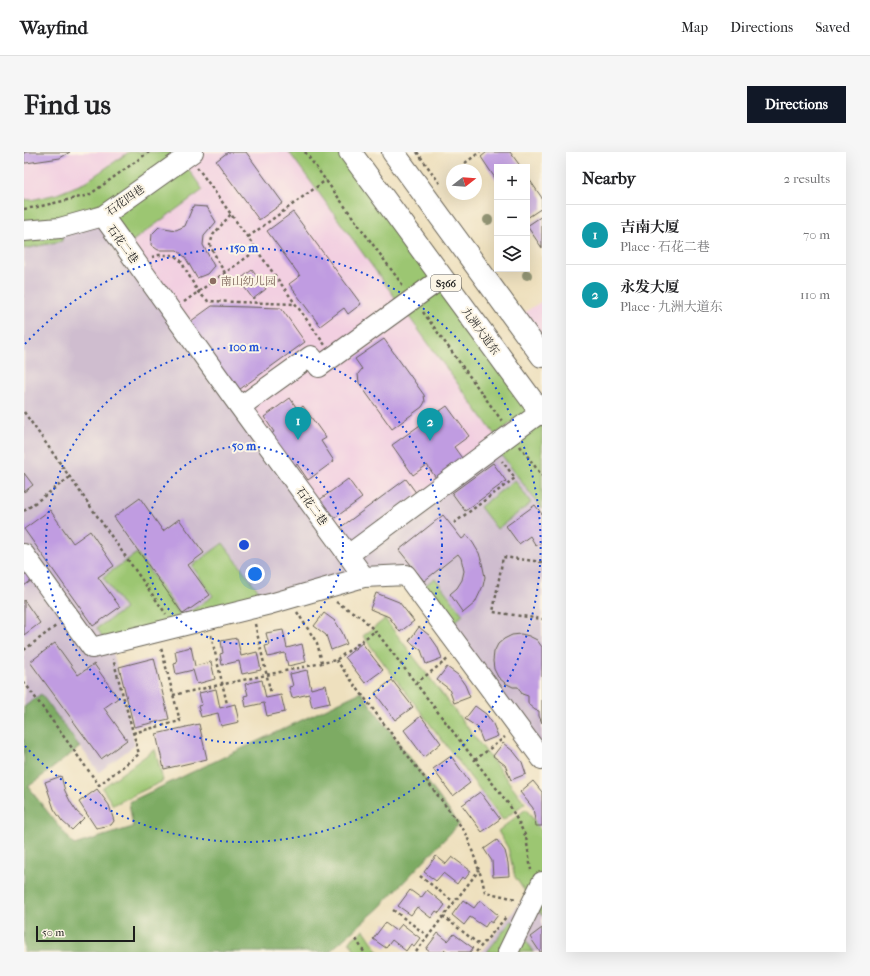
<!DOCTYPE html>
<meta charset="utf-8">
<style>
body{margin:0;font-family:"IM FELL French Canon","Noto Serif SC",serif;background:#f6f6f6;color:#202124}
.controls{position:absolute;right:12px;top:12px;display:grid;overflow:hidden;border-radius:0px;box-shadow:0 4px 16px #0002}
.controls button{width:36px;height:36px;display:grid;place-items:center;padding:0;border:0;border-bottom:1px solid #e0e0e0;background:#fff;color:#202124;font:20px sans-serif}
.compass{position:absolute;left:422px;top:12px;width:36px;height:36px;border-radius:50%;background:#fff;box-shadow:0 4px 16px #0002;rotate:73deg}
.scale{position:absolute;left:12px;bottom:10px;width:99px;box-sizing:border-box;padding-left:4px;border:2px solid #1c1c1c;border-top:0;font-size:11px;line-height:14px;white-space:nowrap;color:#1c1c1c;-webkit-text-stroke:3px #fcf5e5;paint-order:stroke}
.you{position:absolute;left:231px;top:422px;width:14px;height:14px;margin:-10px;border:3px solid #fff;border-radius:50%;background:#1a73e8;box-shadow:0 0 0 6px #1a73e833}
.badge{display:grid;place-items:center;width:26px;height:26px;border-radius:50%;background:#111827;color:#fff;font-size:13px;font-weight:700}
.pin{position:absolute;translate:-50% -33px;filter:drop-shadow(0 1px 2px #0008)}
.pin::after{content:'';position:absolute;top:21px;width:14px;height:12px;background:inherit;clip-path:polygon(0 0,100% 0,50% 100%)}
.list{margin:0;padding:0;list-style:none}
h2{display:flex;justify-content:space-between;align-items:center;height:52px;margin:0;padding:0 16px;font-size:17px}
h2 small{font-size:13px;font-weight:400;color:#757577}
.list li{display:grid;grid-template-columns:26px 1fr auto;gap:12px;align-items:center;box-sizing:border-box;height:60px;padding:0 16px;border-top:1px solid #e0e0e0}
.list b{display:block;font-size:15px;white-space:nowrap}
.list p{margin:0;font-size:13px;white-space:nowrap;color:#757577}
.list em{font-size:13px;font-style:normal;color:#757577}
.icon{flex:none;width:22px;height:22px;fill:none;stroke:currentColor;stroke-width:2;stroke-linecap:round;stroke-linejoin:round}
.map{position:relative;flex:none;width:518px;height:800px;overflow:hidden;border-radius:0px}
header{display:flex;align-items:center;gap:24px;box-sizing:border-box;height:56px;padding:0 20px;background:#fff;border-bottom:1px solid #e0e0e0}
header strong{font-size:19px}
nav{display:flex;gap:22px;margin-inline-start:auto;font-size:14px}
.intro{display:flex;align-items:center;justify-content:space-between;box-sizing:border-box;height:96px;padding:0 24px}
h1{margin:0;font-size:28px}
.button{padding:10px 18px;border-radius:0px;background:#111827;color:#fff;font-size:14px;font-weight:700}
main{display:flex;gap:24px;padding:0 24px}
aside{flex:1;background:#fff;border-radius:0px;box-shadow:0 4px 16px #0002}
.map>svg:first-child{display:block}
.built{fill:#f2cfe1}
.industrial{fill:#cfbdcf}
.green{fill:#9cc672;stroke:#5c7147}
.forest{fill:#7dab64;stroke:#4c6440}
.building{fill:#c09ce1}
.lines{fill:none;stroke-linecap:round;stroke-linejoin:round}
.minor-casing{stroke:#666155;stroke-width:22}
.major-casing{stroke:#666155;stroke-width:24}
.path{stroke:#666155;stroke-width:2.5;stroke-dasharray:3 3;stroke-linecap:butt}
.minor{stroke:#fff;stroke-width:20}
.major{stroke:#fff;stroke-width:22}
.tree{fill:#939575}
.ring{fill:none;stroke:#1d4ed8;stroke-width:2;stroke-dasharray:2 4}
.education-dot{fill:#8d6e63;stroke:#fcf5e5;stroke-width:1.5}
.labels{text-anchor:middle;stroke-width:4;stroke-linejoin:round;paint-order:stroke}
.shield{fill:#fcf5e5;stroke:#5f5d58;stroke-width:1}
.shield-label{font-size:10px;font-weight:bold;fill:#1c1c1c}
.street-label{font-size:11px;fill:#1c1c1c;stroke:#fcf5e5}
.education-label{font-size:11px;fill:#785e54;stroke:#fcf5e5;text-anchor:start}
.centre{fill:#1d4ed8;stroke:#fcf5e5;stroke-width:2}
.ring-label{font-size:12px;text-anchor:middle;font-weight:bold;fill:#1d4ed8;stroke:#fcf5e5;stroke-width:4;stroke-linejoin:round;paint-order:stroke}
</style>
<header>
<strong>Wayfind</strong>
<nav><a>Map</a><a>Directions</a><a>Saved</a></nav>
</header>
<div class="intro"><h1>Find us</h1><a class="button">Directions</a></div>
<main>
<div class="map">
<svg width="518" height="800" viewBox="0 0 518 800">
<rect width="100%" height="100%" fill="#fcf5e5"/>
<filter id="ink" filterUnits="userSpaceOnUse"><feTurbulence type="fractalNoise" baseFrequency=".025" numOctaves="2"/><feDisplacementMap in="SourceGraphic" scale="8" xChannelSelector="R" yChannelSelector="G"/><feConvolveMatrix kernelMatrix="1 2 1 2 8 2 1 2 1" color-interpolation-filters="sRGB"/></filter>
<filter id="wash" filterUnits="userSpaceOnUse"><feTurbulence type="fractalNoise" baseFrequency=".012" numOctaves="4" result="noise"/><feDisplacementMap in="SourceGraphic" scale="16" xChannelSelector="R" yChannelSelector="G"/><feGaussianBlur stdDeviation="0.9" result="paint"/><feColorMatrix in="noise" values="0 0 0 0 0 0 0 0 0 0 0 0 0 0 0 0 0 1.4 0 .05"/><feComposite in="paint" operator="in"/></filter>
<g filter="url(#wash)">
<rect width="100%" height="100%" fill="#eee0be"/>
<path class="built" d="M0,0H326L516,260L324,403L0,79Z
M518,149V204L491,167Z"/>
<path class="industrial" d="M79,64L324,403L518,263V598L383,423L87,491L111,593L75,620L17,542L0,555V80Z
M518,722V800H457L513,730Z"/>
<path class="green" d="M105,0H163L77,61L0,74V47L7,48L33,42L60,31Z
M265,0H320L507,257L471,283Z
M161,12L179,38L106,91L87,65Z
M39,78L38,89L0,97V83Z
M518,272V357L474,298Z
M491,328L507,351L473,377L456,355Z
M199,391L242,449L81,489L73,476L101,457L79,425L113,401L158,465L189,444L168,414Z
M411,426L439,463L424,475L396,437Z
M361,467L501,651L479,668L339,484Z
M131,597L139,629L89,653L78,636Z
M502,657L518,680V764L491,725L484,696L474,679Z
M488,768L510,800H463Z
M340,778L355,800H332L325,789Z"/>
<path class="forest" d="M337,540L435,672L355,756L305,800H0V555L17,542L56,595L4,635L50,693L109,675L105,650Z"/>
<g id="blocks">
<path class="building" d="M0,0H46L36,6L2,11H0Z
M204,0H222L259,51L235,68L192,9Z
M463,0H486L497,15H473V29L457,5Z
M503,24L518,46V56L503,66Z
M169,54L183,55L192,70L180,84L179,93L190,114L183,122L173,126L161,105L153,98H134L127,93L128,82L135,75L152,78L161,74Z
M269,60L337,152L324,162L320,156L296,174L265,132L276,124L243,79Z
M518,64V96L503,74Z
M228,118L242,137L229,147L215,128Z
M188,154L257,156L281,190L212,240L163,172Z
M360,187L400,243L401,250L398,255L368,277L335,231L334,222L338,217L331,207Z
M266,246L274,258L279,254L302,286L297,289L310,309L284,328L273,312L269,315L246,283L250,280L240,265Z
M423,254L445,284L430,295L440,309L414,329L403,313L389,323L368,293Z
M469,311L482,329L441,359L428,341Z
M0,321L9,333L0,340Z
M324,327L338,346L308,368L294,349Z
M382,327L393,342L324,393L313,378Z
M116,346L139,379L155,367L180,401L164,413L186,443L159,462L90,365Z
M511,353L518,362V390L512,394L506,384L495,392L482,374Z
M26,358L49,391L66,379L90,414L74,425L96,455L69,474L0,377Z
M419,363L438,387L443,383L449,391L455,401L458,411L461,425L459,434L451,451L439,461L426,442L433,436L438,428L440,419L437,406L434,402L400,429L375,398Z
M0,416L8,428L0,434Z
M352,441L375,450L390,469L376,480L365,465L346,457Z
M0,448L16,471L0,483Z
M300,461L311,469L318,480L323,492L307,498L302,483L290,474Z
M395,475L406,484L413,494L418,506L402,512L397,498L385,489Z
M259,478L263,496L278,492L282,510L264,514L261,501L244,505L241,494L245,493L242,481Z
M497,482L505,484L513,488L518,495V571L515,564V559L511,558L505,553L504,550V544L498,542L494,535H489L481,531L474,525L470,517L469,509L470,500L474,492L480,487L488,483Z
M213,486L217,504L233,500L237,518L218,522L215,509L198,513L196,502L199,501L197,489Z
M31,491L54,523L70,512L94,546L80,556L103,588L77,607L6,510Z
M338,491L359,518L341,531L321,505Z
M167,495L171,514L187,510L191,527L173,532L169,518L152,522L150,512L153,511L151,499Z
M130,506L145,567L110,575L95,515Z
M423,515L434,523L441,533L446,545L430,551L425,537L413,528Z
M283,518L287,537L302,533L306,551L288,555L285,542L268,546L265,535L269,534L266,522Z
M238,528L242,546L257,543L261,560L243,564L240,551L222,555L220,544L224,543L221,532Z
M368,528L389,555L371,568L351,541Z
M192,537L196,556L211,552L215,570L197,574L194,561L177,565L174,554L178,553L175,541Z
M451,554L462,562L469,572L474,584L459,590L453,575L441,567Z
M397,564L417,591L400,605L380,578Z
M175,572L183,607L140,617L132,582Z
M479,591L490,600L498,610L502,622L487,628L481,613L469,604Z
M427,604L446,631L429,644L409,617Z
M37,624L41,639L47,651L53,660L60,666L48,678L38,669L30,657L21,630Z
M509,629L518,640V674H512L509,656L496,640Z
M73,637L85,653L90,669L87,673L72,676L55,650Z
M456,640L476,667L458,680L438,653Z
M473,688L481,699L484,711L485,724L469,725L468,709L460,697Z
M412,704L422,712L428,705L447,719L441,727L438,725L433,732L419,721L412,729L400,720Z
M386,738L397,746L403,738L421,753L415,761L412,759L407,766L393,755L387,763L374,754Z
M439,748L450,756L456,748L474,763L468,771L465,769L461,775L446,765L440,773L428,763Z
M361,771L372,779L378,772L396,786L390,794L387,792L382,799L368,788L362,796L349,787Z
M518,776V800H516L506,785Z
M414,781L424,789L430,782L449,796L446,800H424L421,798L419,800H406L402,797Z"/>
</g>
</g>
<g filter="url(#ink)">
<use href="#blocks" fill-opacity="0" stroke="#666155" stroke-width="1"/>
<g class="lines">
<defs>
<path id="minor" d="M79,64L216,255L340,425L382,423L518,607
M0,79L36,76L79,64L169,0
M216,255L287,204L295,215L418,126
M0,402L68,496L246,452L340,425
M324,403L517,260
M484,800L518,730"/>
<path id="major" d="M326,0L518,262
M369,0L518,204"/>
</defs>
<use href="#minor" class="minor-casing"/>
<use href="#major" class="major-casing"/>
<path class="path" d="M281,0L380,135
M393,0L417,33
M441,11L456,0
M173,15L301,193
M0,57L13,55L65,43L125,0
M224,85L302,28
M128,105L135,103H150L157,109L174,140L184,149L272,152
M201,121L195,111L186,93L189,83L207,62
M160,150L233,98
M399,160L478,269
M0,260L142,462
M496,294L518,324
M0,359L46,325
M430,371L491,326L478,309
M518,410L479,405L469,460L518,467
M312,450L337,465L354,482L486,654L502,685L507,718
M273,460L293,491L298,510
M231,472L247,542
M187,483L203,552
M0,498L32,474
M312,508L442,681L458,727L461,740L492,747
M0,530L75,633L115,602L89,507
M392,531L424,507
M149,543L312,508L351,479
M109,581L156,569L137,496
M451,608L481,585
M396,724L430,750
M369,758L404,784
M419,764L457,794
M332,787L340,800
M392,800L455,718
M452,800L483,764"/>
<use href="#minor" class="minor"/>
<use href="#major" class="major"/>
</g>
<g class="tree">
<circle cx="464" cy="68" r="5"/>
<circle cx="503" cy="123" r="5"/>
</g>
</g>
<g class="ring">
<circle cx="220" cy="393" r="99"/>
<circle cx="220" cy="393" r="198"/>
<path d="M1 192A297 297 0 1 1 1 594"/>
</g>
<circle class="education-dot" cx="189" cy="129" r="4"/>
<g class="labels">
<rect class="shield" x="407" y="123" width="30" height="16" rx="3"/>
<g class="shield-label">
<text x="422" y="135">S366</text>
</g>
<g class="street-label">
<text transform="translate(101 48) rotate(-35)" y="4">石花四巷</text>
<text transform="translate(99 92) rotate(54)" y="4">石花二巷</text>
<text transform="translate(457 179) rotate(54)" y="4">九洲大道东</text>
<text transform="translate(288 354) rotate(54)" y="4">石花二巷</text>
</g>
<g class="education-label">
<text x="197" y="133">南山幼儿园</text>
</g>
</g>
<circle cx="220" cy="393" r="6" class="centre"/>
<g class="ring-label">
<text x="220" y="100">150 m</text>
<text x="220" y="199">100 m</text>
<text x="220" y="298">50 m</text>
</g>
</svg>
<div class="controls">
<button>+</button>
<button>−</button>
<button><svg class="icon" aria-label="layers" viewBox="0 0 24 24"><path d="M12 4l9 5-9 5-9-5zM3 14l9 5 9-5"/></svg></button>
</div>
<svg class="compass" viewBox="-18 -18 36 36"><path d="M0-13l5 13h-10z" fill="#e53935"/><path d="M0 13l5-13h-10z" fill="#757577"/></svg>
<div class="scale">50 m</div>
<div class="you"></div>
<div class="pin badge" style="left:274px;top:288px;background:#0f9aa8">1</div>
<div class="pin badge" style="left:406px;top:289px;background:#0f9aa8">2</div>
</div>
<aside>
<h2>Nearby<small>2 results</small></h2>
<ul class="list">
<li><span class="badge" style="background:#0f9aa8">1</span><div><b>吉南大厦</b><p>Place · 石花二巷</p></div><em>70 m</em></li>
<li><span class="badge" style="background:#0f9aa8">2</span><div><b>永发大厦</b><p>Place · 九洲大道东</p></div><em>110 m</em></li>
</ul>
</aside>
</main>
